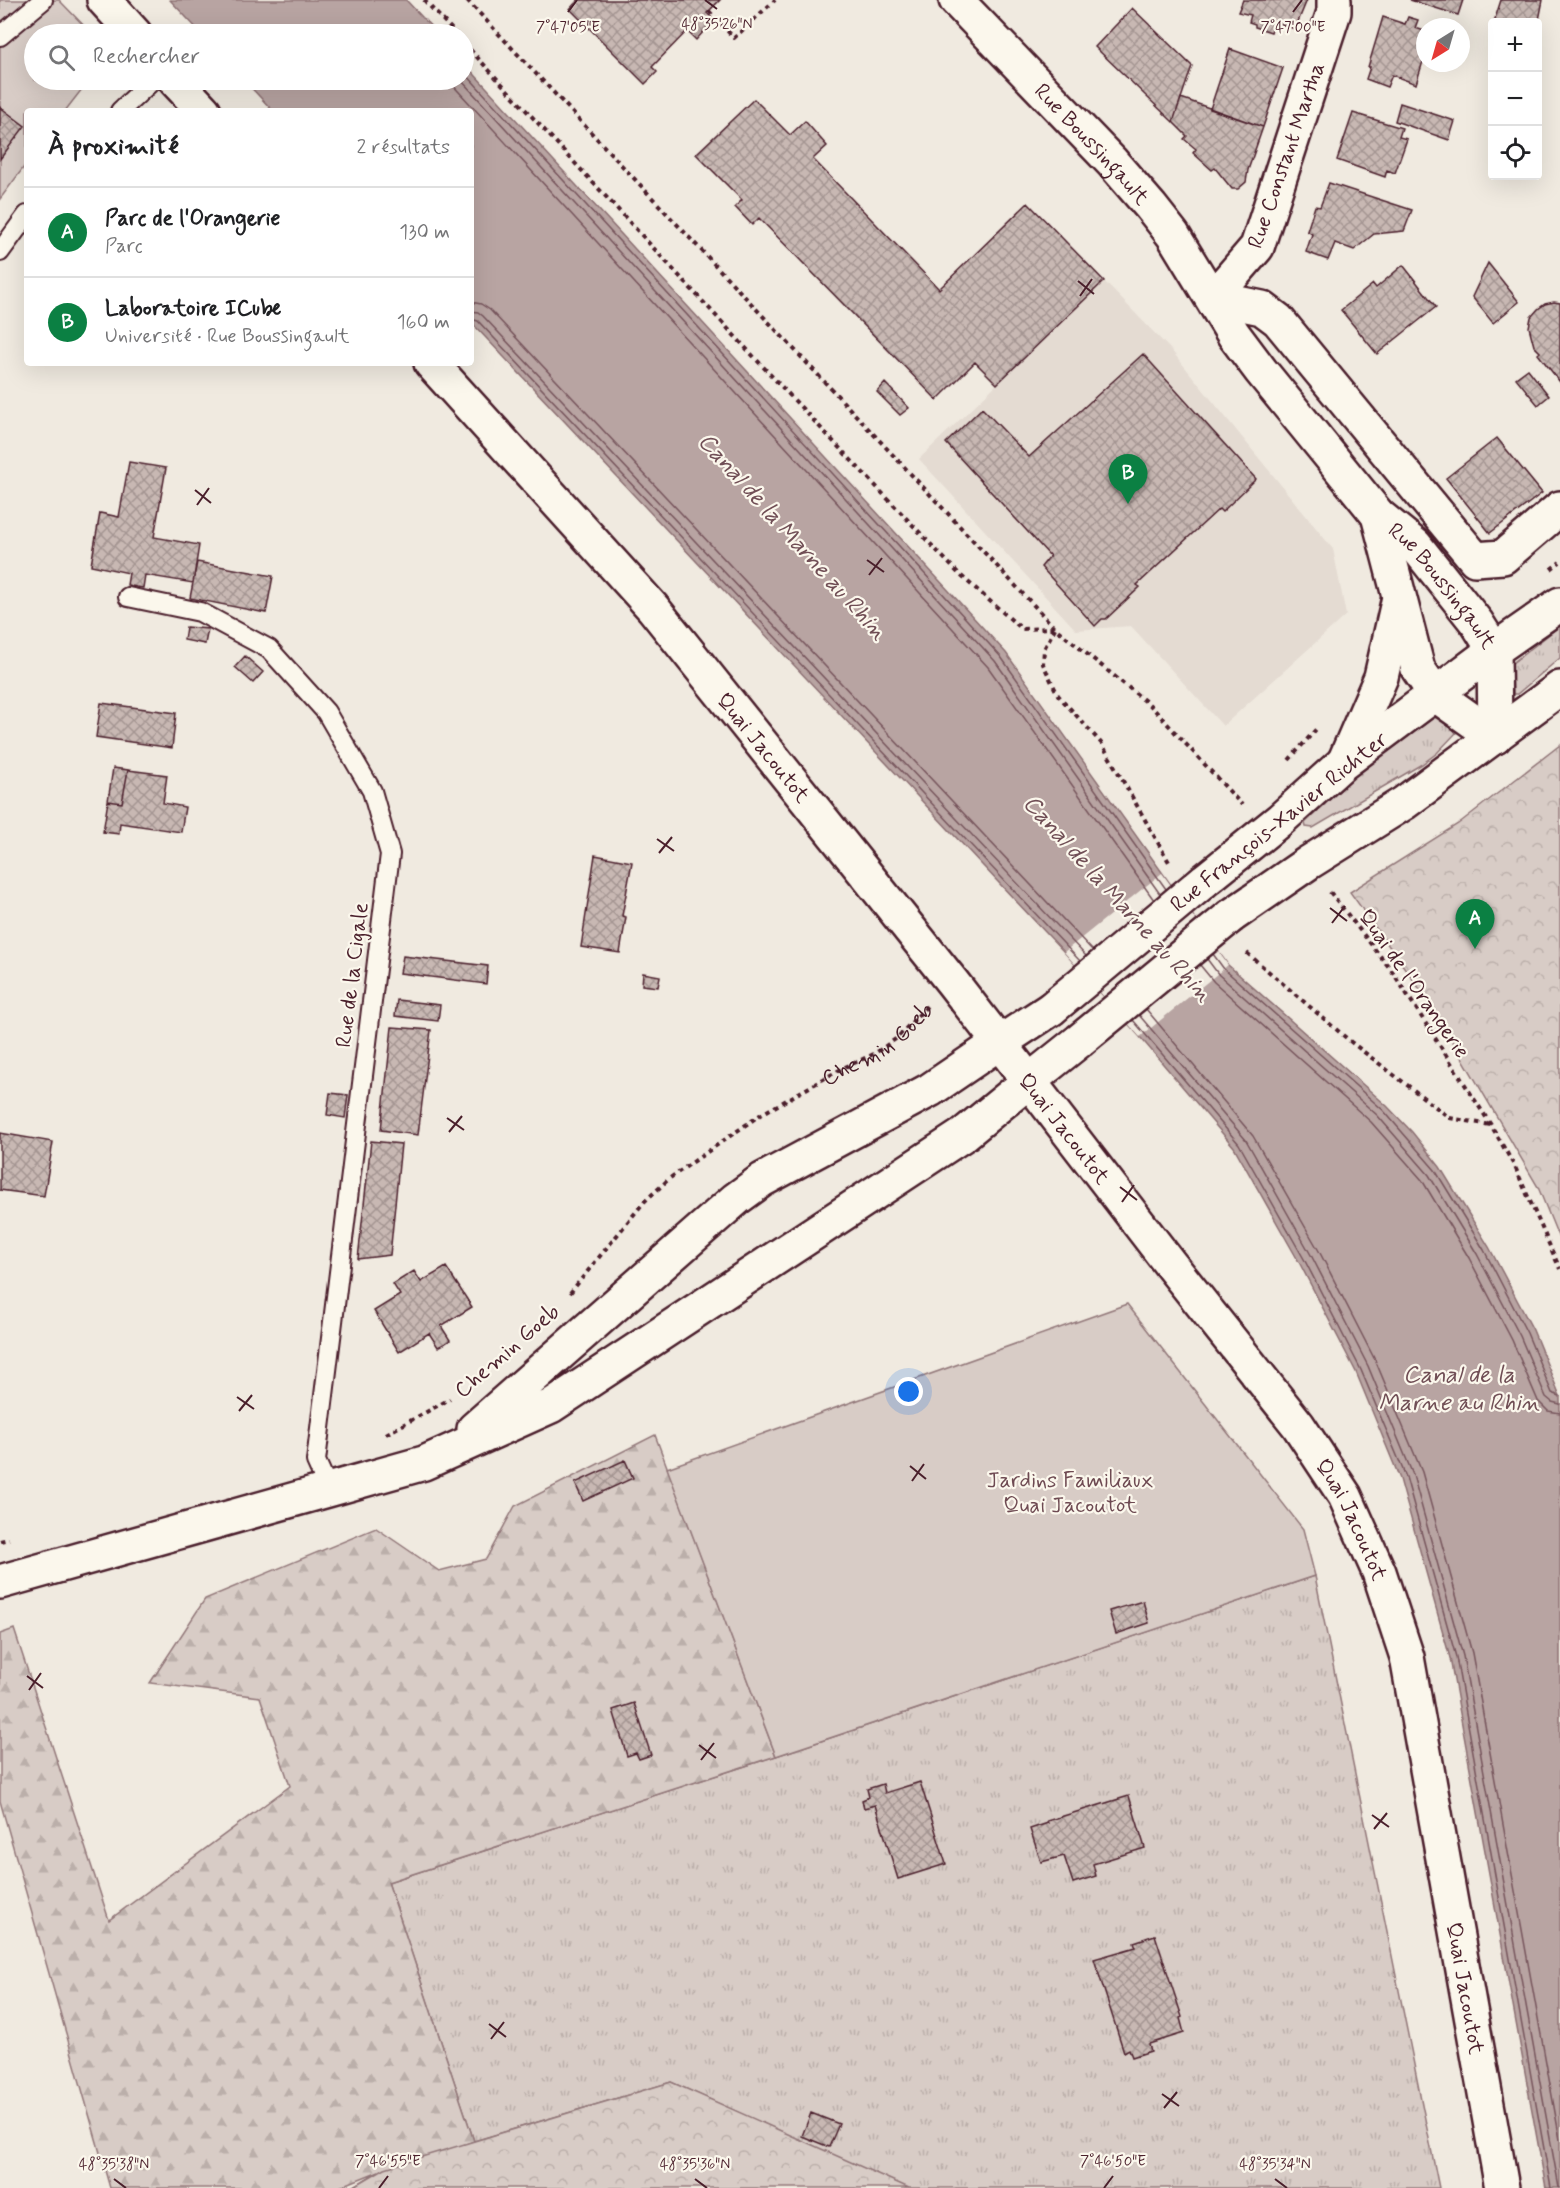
<!DOCTYPE html>
<html lang="fr">
<meta charset="utf-8">
<style>
body{margin:0;font-family:Mynerve,sans-serif;background:#f2f2f2;color:#202124}
.controls{position:absolute;right:18px;top:18px;display:grid;overflow:hidden;border-radius:6px;box-shadow:0 6px 24px #0002}
.controls button{width:54px;height:54px;display:grid;place-items:center;padding:0;border:0;border-bottom:2px solid #e0e0e0;background:#fff;color:#202124;font:30px sans-serif}
.compass{position:absolute;left:1416px;top:18px;width:54px;height:54px;border-radius:50%;background:#fff;box-shadow:0 6px 24px #0002;rotate:217deg}
.you{position:absolute;left:909px;top:1392px;width:21px;height:21px;margin:-15px;border:4px solid #fff;border-radius:50%;background:#1a73e8;box-shadow:0 0 0 9px #1a73e833}
.badge{display:grid;place-items:center;width:39px;height:39px;border-radius:50%;background:#0b8043;color:#fff;font-size:20px;font-weight:700}
.pin{position:absolute;translate:-50% -50px;filter:drop-shadow(0 2px 3px #0008)}
.pin::after{content:'';position:absolute;top:32px;width:21px;height:18px;background:inherit;clip-path:polygon(0 0,100% 0,50% 100%)}
.list{margin:0;padding:0;list-style:none}
h2{display:flex;justify-content:space-between;align-items:center;height:78px;margin:0;padding:0 24px;font-size:26px}
h2 small{font-size:20px;font-weight:400;color:#757577}
.list li{display:grid;grid-template-columns:39px 1fr auto;gap:18px;align-items:center;box-sizing:border-box;height:90px;padding:0 24px;border-top:2px solid #e0e0e0}
.list b{display:block;font-size:22px;white-space:nowrap}
.list p{margin:0;font-size:20px;white-space:nowrap;color:#757577}
.list em{font-size:20px;font-style:normal;color:#757577}
.icon{flex:none;width:33px;height:33px;fill:none;stroke:currentColor;stroke-width:2;stroke-linecap:round;stroke-linejoin:round}
.map{position:relative;flex:none;width:1560px;height:2188px;overflow:hidden}
.search{position:absolute;background:#fff;box-shadow:0 6px 24px #0002;left:24px;top:24px;width:450px;height:66px;display:flex;align-items:center;gap:15px;box-sizing:border-box;padding:0 21px;border-radius:33px;color:#757577;font-size:22px}
.panel{position:absolute;background:#fff;box-shadow:0 6px 24px #0002;left:24px;top:108px;width:450px;height:258px;border-radius:6px}
.map>svg:first-child{display:block}
.built{fill:#e4dbd2}
.grass{fill:url(#grass-tufts);stroke:#917678;stroke-width:1.5}
.forest{fill:url(#forest-firs);stroke:#917678;stroke-width:1.5}
.park{fill:url(#park-crowns);stroke:#917678;stroke-width:1.5}
.garden{fill:#d8ccc6;stroke:#917678;stroke-width:1.5}
.water{fill:#b8a4a2;stroke:#8c6f72;stroke-width:1.5}
.pier{fill:#f0eae0}
.lines{fill:none;stroke-linecap:round;stroke-linejoin:round}
.shore{stroke:#76545b;stroke-width:1.5}
.building{fill:url(#building-cross-hatch);stroke:#4a1f2b;stroke-width:1.5}
.lane-casing{stroke:#4a1f2b;stroke-width:22}
.street-casing{stroke:#4a1f2b;stroke-width:38}
.secondary-casing{stroke:#4a1f2b;stroke-width:38}
.path{stroke:#4a1f2b;stroke-width:4;stroke-dasharray:4.5 4.5;stroke-linecap:butt}
.lane{stroke:#fbf7ec;stroke-width:18}
.street{stroke:#fbf7ec;stroke-width:33}
.secondary{stroke:#fbf7ec;stroke-width:33}
.secondary-bridge-casing{stroke:#4a1f2b;stroke-width:38;stroke-linecap:butt}
.secondary-bridge{stroke:#fbf7ec;stroke-width:33}
.ticks{fill:none;stroke:#4a1f2b;stroke-width:2}
.labels{text-anchor:middle;stroke-width:4.5;stroke-linejoin:round;paint-order:stroke}
.street-label{font-size:22px;fill:#4a1f2b;stroke:#fbf7ec}
.park-label{font-size:22px;fill:#6e4a52;stroke:#fbf7ec}
.water-label{font-size:24px;font-style:italic;fill:#704e55;stroke:#fbf7ec}
.ticks-label{font-size:15px;text-anchor:middle;fill:#4a1f2b;stroke:#fbf7ec;stroke-width:4.5;stroke-linejoin:round;paint-order:stroke}
</style>
<div class="map">
<svg width="1560" height="2188" viewBox="0 0 1560 2188">
<defs>
<pattern id="grass-tufts" width="24" height="20" patternUnits="userSpaceOnUse" patternTransform="scale(1.5)"><rect width="24" height="20" fill="#d8ccc6"/><path d="M3 7l-1-3M5 7V3M7 7l1-3M15 17l-1-3M17 17v-4M19 17l1-3" fill="none" stroke="#bbafaa"/></pattern>
<pattern id="forest-firs" width="22" height="20" patternUnits="userSpaceOnUse" patternTransform="scale(1.5)"><rect width="22" height="20" fill="#d8ccc6"/><path d="M5 1l3.5 6h-7zM16 11l3.5 6h-7z" fill="#bbafaa"/></pattern>
<pattern id="park-crowns" width="20" height="18" patternUnits="userSpaceOnUse" patternTransform="scale(1.5)"><rect width="20" height="18" fill="#d8ccc6"/><path d="M2 6a3 3 0 1 1 6 0M12 15a3 3 0 1 1 6 0" fill="none" stroke="#bbafaa"/></pattern>
<pattern id="building-cross-hatch" width="8" height="8" patternUnits="userSpaceOnUse" patternTransform="scale(1.5)"><rect width="8" height="8" fill="#c8b8b3"/><path d="M0 0l8 8M0 8l8-8" fill="none" stroke="#a49592"/></pattern>
</defs>
<rect width="100%" height="100%" fill="#f0eae0"/>
<filter id="ink" filterUnits="userSpaceOnUse"><feTurbulence type="fractalNoise" baseFrequency=".0167" numOctaves="2"/><feDisplacementMap in="SourceGraphic" scale="12" xChannelSelector="R" yChannelSelector="G"/><feConvolveMatrix kernelMatrix="1 2 1 2 8 2 1 2 1" color-interpolation-filters="sRGB"/></filter>
<g filter="url(#ink)">
<path class="built" d="M1104,281L1171,350L1333,549L1346,615L1223,726L1131,626L1076,630L919,459Z"/>
<path class="grass" d="M1560,626V658L1517,694H1513L1511,664Z
M1430,718H1436L1454,730L1456,733L1437,753L1422,764L1313,828L1306,827L1305,823L1358,773Z
M1315,1576L1439,2188H905L671,2082L474,2141L388,1882L776,1756Z"/>
<path class="forest" d="M655,1435L776,1756L388,1882L474,2141L351,2188L379,2171L337,2188H110L0,1801V1634L14,1629L109,1920L290,1786L260,1697L150,1683L205,1599L376,1528L439,1571L486,1559L515,1506Z"/>
<path class="park" d="M1560,745V1241L1538,1187L1432,1006L1350,892L1458,824Z
M671,2082L909,2188H351L385,2168Z"/>
<path class="garden" d="M0,0H59L92,34H34V80H89L65,111H27V163L0,199Z
M1127,1304L1303,1529L1315,1576L776,1756L667,1468Z"/>
<path class="water" d="M170,0H406L438,34H202Z
M464,63L1006,653L1228,965L1387,1106L1412,1132L1440,1167L1489,1247L1533,1330L1560,1396V2188H1546L1450,1658L1400,1479L1356,1372L1299,1262L1234,1147L1140,1037L1064,952L471,322V111H273L244,80H464Z"/>
<path class="pier" d="M1162,873L1228,965L1140,1037L1064,952Z"/>
<g class="lines">
<path class="shore" d="M464,72L1001,657L1166,889
M448,80L988,667L1154,900
M461,80L995,661L1160,894
M471,302L481,304L490,310L1093,951
M471,311L478,312L483,316L1086,956
M471,319L478,321L1080,961
M1213,954L1224,969L1383,1110L1435,1170L1484,1250L1527,1333L1552,1393L1560,1396
M1207,959L1219,975L1377,1115L1429,1175L1477,1254L1520,1336L1546,1397L1552,1402L1560,1404
M1200,965L1214,982L1371,1122L1422,1180L1469,1258L1512,1340L1538,1401L1548,1411L1560,1413
M1146,1009L1253,1136L1319,1251L1376,1362L1422,1472L1472,1653L1560,2140
M1139,1015L1246,1140L1311,1255L1368,1366L1413,1475L1463,1656L1559,2188
M1133,1020L1239,1144L1304,1259L1361,1370L1406,1477L1456,1657L1551,2188"/>
</g>
<path class="building" d="M578,0H720L707,13L714,20L696,40L687,31L652,67L657,72L645,84L570,9Z
M1243,0H1307L1295,29L1275,22L1271,32L1255,27V24L1249,22L1251,15L1238,12Z
M1410,0H1463L1458,15Z
M1501,0H1543L1538,25V22H1494Z
M1132,8L1192,66L1173,122L1095,47Z
M1383,17L1405,24L1408,17L1418,20L1415,28L1425,31V55L1416,84L1392,75L1387,87L1366,79L1370,67H1368Z
M1230,49L1283,68L1263,127L1210,109Z
M1181,98L1263,127L1248,170L1246,182L1238,189H1232L1215,168L1212,170L1193,153L1196,149L1184,139L1187,136L1173,122Z
M754,99L790,135L805,121L827,146L813,159L939,289L1028,203L1104,281L997,384L975,362L937,400L759,218L752,225L735,207L742,200L696,154Z
M1400,103L1455,121L1449,140L1395,121Z
M0,107L25,126L0,159Z
M1353,113L1402,128L1399,137L1407,139L1395,173L1387,170L1385,177L1337,160Z
M1329,183L1412,210L1404,231L1374,234L1354,250L1335,243L1328,260L1306,252L1312,234L1307,231L1315,206L1320,207Z
M1488,263L1519,302L1493,323L1472,297Z
M1403,265L1436,307L1377,354L1341,310L1373,284L1376,288Z
M1554,302L1560,303V382L1538,354L1540,352L1534,346L1529,327L1531,317L1538,309L1545,304Z
M1143,354L1256,479L1222,512L1219,509L1137,585L1140,587L1106,619H1102L1095,626L1041,567L1050,556L946,443L982,408L1029,457Z
M1528,369L1549,396L1538,405L1516,378Z
M885,383L909,408L900,415L877,392Z
M1497,438L1542,493L1490,533L1446,478Z
M129,462L166,468L154,537L199,545L193,583L145,575L143,588L136,587L127,585L129,573L91,565L100,513L119,517Z
M197,562L273,576L266,613L190,598Z
M186,627L208,629L205,644L184,640Z
M245,656L263,672L253,683L235,667Z
M101,703L176,713L172,748L96,737Z
M113,768L128,770L122,803L108,801Z
M128,770L167,775L163,803L185,807L181,832L120,823L119,834L103,832L108,801L122,803Z
M595,855L632,862L622,916L626,917L620,953L581,947Z
M403,956L488,966L486,984L400,973Z
M643,973L660,976L658,987L642,985Z
M397,1000L440,1005L438,1021L395,1016Z
M392,1027L431,1030L418,1135L381,1130Z
M330,1093L348,1095L345,1118L327,1115Z
M0,1133L53,1142L44,1196L0,1190Z
M371,1141L401,1144L390,1255L358,1259Z
M446,1267L472,1307L441,1326L450,1340L444,1344L438,1347L429,1333L399,1352L374,1311L400,1295L393,1284L414,1271L421,1282Z
M625,1460L633,1478L583,1501L575,1483Z
M1143,1601L1149,1623L1116,1634L1109,1611Z
M634,1703L651,1755L639,1759L636,1753L627,1756L613,1710Z
M920,1782L946,1864L898,1879L875,1805L864,1808L862,1800L869,1797L867,1789L883,1784L885,1793Z
M1129,1796L1145,1848L1093,1864L1096,1876L1073,1883L1064,1856L1041,1862L1030,1829L1048,1823L1047,1821Z
M1155,1935L1182,2017L1180,2018L1184,2033L1149,2044L1151,2051L1132,2057L1129,2049L1124,2052L1094,1959L1136,1947L1134,1942Z
M811,2113L839,2124L829,2147L802,2136Z"/>
<g class="lines">
<defs>
<path id="lane" d="M0,36L43,0
M120,111L153,80
M0,252L27,215
M128,597L200,612L269,649L326,712L372,791L390,854L316,1461L329,1490"/>
<path id="street" d="M104,0L135,34
M175,80L204,111
M1213,298L1262,308L1278,320L1475,559L1503,557L1560,508
M1213,298L1257,247L1334,12V0
M474,1429L736,1199L762,1180L930,1090L999,1043
M0,1582L424,1463L551,1406L963,1135L1029,1081L953,983L653,608L431,363"/>
<g id="secondary">
<path id="s2" d="M956,0L1112,162L1151,207L1173,235L1234,335L1261,371L1378,515L1415,545L1477,623L1494,650L1495,737"/>
<path d="M1378,515L1418,669L1436,695L1495,737"/>
<path d="M1345,760L1381,677L1398,602"/>
<path d="M1204,881L1281,819L1343,763L1494,650L1560,604"/>
<path d="M1231,916L1308,863L1404,803L1560,688"/>
<path id="s3" d="M1079,1041L1029,1081L1170,1264L1298,1425L1345,1496L1379,1572L1407,1657L1502,2188"/>
<path d="M999,1043L1051,1009"/>
</g>
</defs>
<use href="#lane" class="lane-casing"/>
<use href="#street" class="street-casing"/>
<use href="#secondary" class="secondary-casing"/>
<g class="path">
<path d="M424,0L456,34"/>
<path d="M467,0L1055,628L1150,705L1242,805"/>
<path d="M709,11L734,38L775,0"/>
<path d="M464,43L780,385L959,574L1022,629L1054,628"/>
<path d="M1551,569L1560,562"/>
<path d="M1055,628L1044,649L1043,664L1058,695L1102,744L1169,862"/>
<path d="M1289,760L1318,727"/>
<path d="M1330,892L1392,971L1491,1125L1515,1167L1560,1269"/>
<path d="M1247,953L1351,1042L1450,1118L1490,1125"/>
<path id="s1" d="M570,1293L644,1202L670,1178L760,1115L843,1068L874,1054L897,1038L927,1006"/>
<path d="M386,1434L450,1399"/>
<path d="M0,1541L9,1539"/>
</g>
<use href="#lane" class="lane"/>
<use href="#street" class="street"/>
<use href="#secondary" class="secondary"/>
<defs>
<path id="secondary-bridge" d="M1051,1009L1204,881
M1079,1041L1231,916"/>
</defs>
<use href="#secondary-bridge" class="secondary-bridge-casing"/>
<use href="#secondary-bridge" class="secondary-bridge"/>
</g>
</g>
<path class="ticks" d="M705,0L717,9M568,12L577,0M1293,12L1302,0M1078,281L1094,294M1080,296L1092,279M195,490L211,503M197,505L209,488M867,560L884,572M869,575L882,558M657,839L674,851M659,853L672,837M1330,908L1347,921M1332,923L1345,906M447,1118L464,1130M449,1132L462,1116M1120,1187L1137,1200M1122,1202L1134,1185M237,1397L254,1409M239,1411L252,1395M910,1466L926,1479M912,1481L924,1464M27,1676L43,1688M29,1690L41,1673M699,1745L716,1758M701,1760L714,1743M1372,1815L1389,1827M1374,1829L1387,1813M489,2024L506,2037M491,2039L504,2022M1162,2094L1179,2106M1164,2108L1177,2092M114,2179L126,2188M695,2179L707,2188M1275,2179L1287,2188M379,2188L388,2176M1104,2188L1113,2176"/>
<g class="labels">
<g class="street-label">
<text dy="8" stroke="none"><textPath href="#s2" startOffset="198">Rue Boussingault</textPath></text>
<text transform="translate(1285 155) rotate(-71)" y="8">Rue Constant Martha</text>
<text dy="8" stroke="none"><textPath href="#s2" startOffset="764">Rue Boussingault</textPath></text>
<text transform="translate(764 747) rotate(51)" y="8">Quai Jacoutot</text>
<text transform="translate(1278 821) rotate(-39)" y="8">Rue François-Xavier Richter</text>
<text transform="translate(351 975) rotate(-83)" y="8">Rue de la Cigale</text>
<text transform="translate(1415 983) rotate(55)" y="8">Quai de l'Orangerie</text>
<text dy="8" stroke="none"><textPath href="#s1" startOffset="400">Chemin Goeb</textPath></text>
<text transform="translate(1065 1128) rotate(52)" y="8">Quai Jacoutot</text>
<text transform="translate(506 1350) rotate(-41)" y="8">Chemin Goeb</text>
<text dy="8" stroke="none"><textPath href="#s3" startOffset="610">Quai Jacoutot</textPath></text>
<text dy="8" stroke="none"><textPath href="#s3" startOffset="1095">Quai Jacoutot</textPath></text>
</g>
<g class="park-label">
<text x="1070" y="1487">Jardins Familiaux<tspan x="1070" dy="25">Quai Jacoutot</tspan></text>
</g>
<g class="water-label">
<text transform="translate(793 536) rotate(48)" y="8">Canal de la Marne au Rhin</text>
<text transform="translate(1118 898) rotate(48)" y="8">Canal de la Marne au Rhin</text>
<text x="1459" y="1382">Canal de la<tspan x="1459" dy="28">Marne au Rhin</tspan></text>
</g>
</g>
<g class="ticks-label">
<text x="717" y="29">48°35'26"N</text>
<text x="568" y="32">7°47'05"E</text>
<text x="1293" y="32">7°47'00"E</text>
<text x="388" y="2166">7°46'55"E</text>
<text x="1113" y="2166">7°46'50"E</text>
<text x="114" y="2169">48°35'38"N</text>
<text x="695" y="2169">48°35'36"N</text>
<text x="1275" y="2169">48°35'34"N</text>
</g>
</svg>
<div class="controls">
<button>+</button>
<button>−</button>
<button><svg class="icon" aria-label="locate" viewBox="0 0 24 24"><circle cx="12" cy="12" r="6"/><path d="M12 2v4M12 18v4M2 12h4M18 12h4"/></svg></button>
</div>
<svg class="compass" viewBox="-18 -18 36 36"><path d="M0-13l5 13h-10z" fill="#e53935"/><path d="M0 13l5-13h-10z" fill="#757577"/></svg>
<div class="you"></div>
<div class="pin badge" style="left:1475px;top:949px">A</div>
<div class="pin badge" style="left:1128px;top:504px">B</div>
<div class="search"><svg class="icon" aria-label="search" viewBox="0 0 24 24"><circle cx="10" cy="10" r="6"/><path d="M15 15l6 6"/></svg>Rechercher</div>
<section class="panel">
<h2>À proximité<small>2 résultats</small></h2>
<ul class="list">
<li><span class="badge">A</span><div><b>Parc de l'Orangerie</b><p>Parc</p></div><em>130 m</em></li>
<li><span class="badge">B</span><div><b>Laboratoire ICube</b><p>Université · Rue Boussingault</p></div><em>160 m</em></li>
</ul>
</section>
</div>
